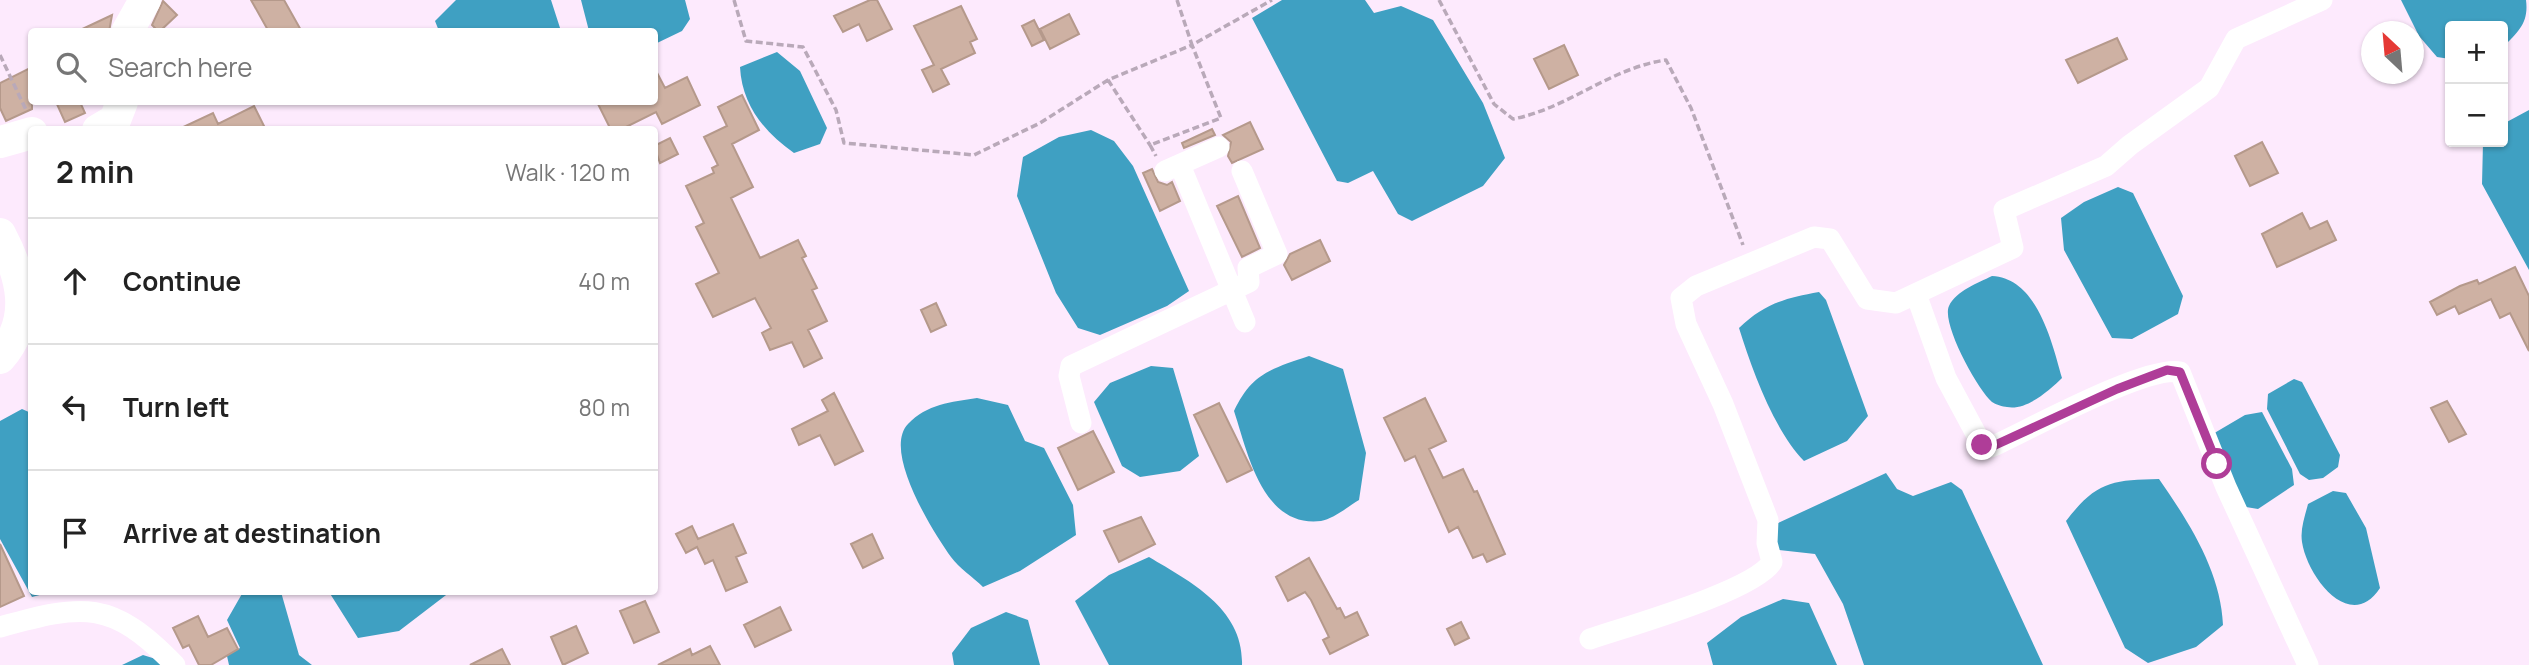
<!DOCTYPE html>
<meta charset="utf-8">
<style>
body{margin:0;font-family:Manrope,sans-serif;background:#f2f2f2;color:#222}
.controls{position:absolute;right:21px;top:21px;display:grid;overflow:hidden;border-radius:7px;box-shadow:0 2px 5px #0004}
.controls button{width:63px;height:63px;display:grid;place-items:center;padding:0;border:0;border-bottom:2px solid #e0e0e0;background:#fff;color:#222;font:35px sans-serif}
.compass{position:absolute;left:2361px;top:21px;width:63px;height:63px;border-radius:50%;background:#fff;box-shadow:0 2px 5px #0004;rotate:334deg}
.stop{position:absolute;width:21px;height:21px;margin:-16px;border:5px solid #af3d98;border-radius:50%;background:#fff}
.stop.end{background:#af3d98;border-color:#fff;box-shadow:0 2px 7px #0008}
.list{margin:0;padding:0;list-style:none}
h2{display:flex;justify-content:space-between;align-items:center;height:91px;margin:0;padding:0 28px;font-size:30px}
h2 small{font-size:23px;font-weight:400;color:#767676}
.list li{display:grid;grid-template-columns:46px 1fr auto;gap:21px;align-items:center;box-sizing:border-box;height:126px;padding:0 28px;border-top:2px solid #e0e0e0}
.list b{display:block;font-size:26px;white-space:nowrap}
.list em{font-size:23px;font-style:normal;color:#767676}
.icon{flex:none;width:38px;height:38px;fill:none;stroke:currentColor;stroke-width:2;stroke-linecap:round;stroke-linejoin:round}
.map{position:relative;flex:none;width:2529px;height:665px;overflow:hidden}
.search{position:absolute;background:#fff;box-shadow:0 2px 5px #0004;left:28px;top:28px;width:630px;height:77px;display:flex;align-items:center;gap:18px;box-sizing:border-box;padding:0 24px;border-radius:7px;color:#767676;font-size:26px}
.panel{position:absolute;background:#fff;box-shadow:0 2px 5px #0004;left:28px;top:126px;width:630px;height:469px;border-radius:7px}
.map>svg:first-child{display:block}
.water{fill:#3fa0c2}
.building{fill:#ceb1a3;stroke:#b5998b;stroke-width:2}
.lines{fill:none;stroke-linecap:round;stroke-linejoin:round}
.path{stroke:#b9a9b9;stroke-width:3.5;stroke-dasharray:7 3.5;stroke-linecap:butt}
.street{stroke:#fff;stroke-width:21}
.primary{stroke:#fff;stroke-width:32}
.route{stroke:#af3d98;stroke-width:9}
</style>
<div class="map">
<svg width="2529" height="665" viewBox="0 0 2529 665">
<rect width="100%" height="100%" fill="#fdeafd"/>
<path class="water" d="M456,0H551L561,31H439L435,21Z
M581,0H685L690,19L682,31L655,44L654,32L589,31Z
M1282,0H1365L1374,13L1401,6L1433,20L1483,103L1505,158L1483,186L1412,221L1398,214L1373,171L1348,183L1337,181L1252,18Z
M2401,0H2526C2529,23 2518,32 2503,47V26H2450V59L2437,57L2419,36Z
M777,52L800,71L827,128L820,144L794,153C764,132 742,105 740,67Z
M2529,110V270L2482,184L2483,143L2503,142V124Z
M1091,130L1114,141L1133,166L1189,291L1167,306L1100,335L1078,328L1056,293L1017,196L1023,157L1059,137Z
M2118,187L2133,193L2183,296L2178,314L2132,339L2112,338L2064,250L2061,218L2084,202Z
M1992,276C2037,278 2052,342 2062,378C2050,390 2026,411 2007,407C2003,407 1995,404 1992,402C1977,389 1941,323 1949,306C1956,291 1978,283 1992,276Z
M1819,292L1826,300L1868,416L1847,441L1804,461C1774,430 1752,370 1739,328C1764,304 1785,298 1819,292Z
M1309,356L1343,369L1366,453L1359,500C1349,506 1333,519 1321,521C1262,528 1248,453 1234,411C1252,373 1271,369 1309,356Z
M1151,366L1173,368L1199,456L1180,471L1140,477L1122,466L1094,402L1110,383Z
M2294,379L2302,382L2340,455L2338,467L2323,478L2309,480L2300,474L2267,409L2268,394Z
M977,398L1008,405L1025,441L1044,448L1073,505L1076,535L1020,571L983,587C973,577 959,568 951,557C933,532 882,451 908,424C927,404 951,402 977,398Z
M22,409L31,413L32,592H51L32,597L0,539V421Z
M2262,412L2292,469L2294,485L2258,509L2246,507L2211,435L2245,415Z
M1886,473L1897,489L1913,496L1951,482L1962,490L2043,665H1864L1843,604L1815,554L1779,550L1770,537L1776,524Z
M2159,479C2189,522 2221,572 2223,625L2196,647L2148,663L2125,648L2066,521C2096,482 2111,480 2159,479Z
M2333,491L2346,493L2366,528L2380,588C2350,634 2307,576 2302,542C2300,529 2305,516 2308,504Z
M1149,557C1191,582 1244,609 1242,665H1109L1075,601L1109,575Z
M243,592H281L299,655L312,665H229L227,656L240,648L227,620Z
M329,592H450L399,631L358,638Z
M1783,599L1809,603L1837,665H1713L1707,643L1741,617Z
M1006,612L1028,620L1040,665H954L952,653L971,628Z
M143,655L159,660L162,665H122Z"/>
<path class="building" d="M251,0H284L302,32H269Z
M870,0H877L892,29L867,41L859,24L843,32L834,16Z
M163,1L177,15L159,32L152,25Z
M961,6L977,39L970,42L975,53L941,69L949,84L933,92L922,70L934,65L914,26Z
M1069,14L1079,34L1050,49L1040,29Z
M112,15L109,32H76Z
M1034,20L1044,40L1032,46L1022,26Z
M2117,38L2127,59L2078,83L2066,60Z
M1564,45L1578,75L1549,89L1534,59Z
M32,67V109L6,121L0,108V83Z
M654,67L665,88L687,77L700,105L662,124L656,112L620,130H611L597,102H654Z
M742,95L759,130L732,144L753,187L731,198L760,258L798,240L806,256L802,258L817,288L812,290L827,321L808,330L822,358L804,367L792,342L770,350L762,333L771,328L755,298L713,317L696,284L719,273L696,227L704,223L686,186L714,173L712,168L718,165L704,137L727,126L718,107Z
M56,102H80L85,113L65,122Z
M254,106L266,130H177L213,113L218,124Z
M1250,122L1263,149L1232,163L1228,156L1231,142L1223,135Z
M1212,129L1215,135L1184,148L1182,143Z
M670,138L678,154L660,163L654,146Z
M2262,142L2278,173L2250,186L2235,156Z
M1152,169L1158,182L1167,185L1172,182L1180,201L1160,211L1143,173Z
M1238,196L1260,248L1242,257L1217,206Z
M2302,213L2310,229L2327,221L2336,240L2277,267L2262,234Z
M1320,240L1330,261L1292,280L1284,265L1290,254Z
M2515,267L2529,296V351L2510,313L2500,318L2491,299L2459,314L2455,306L2437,315L2430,302L2460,286L2477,280L2479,284Z
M936,303L946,325L931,332L921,310Z
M834,393L863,451L835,465L820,435L799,445L792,429L828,411L822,400Z
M1425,398L1446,441L1429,449L1443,478L1463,469L1474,492L1477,491L1505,554L1487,562L1483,554L1473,558L1458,527L1449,532L1415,456L1405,461L1384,418Z
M2447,401L2466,434L2449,442L2431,408Z
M1219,403L1252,470L1227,482L1194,415Z
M1093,431L1114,472L1078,490L1058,448Z
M1141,517L1155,544L1119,562L1104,531Z
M733,524L746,553L736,557L747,582L726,591L713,560L705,564L697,547L686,553L676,534L692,526L698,539Z
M872,534L883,558L863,568L851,544Z
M0,544L24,596L0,607Z
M1309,558L1337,609L1340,608L1345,618L1357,612L1368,635L1330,654L1323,640L1329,637L1311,600L1305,592L1288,601L1276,577Z
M645,601L659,632L634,643L620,611Z
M780,607L791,630L755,647L744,625Z
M198,616L208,637L227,628L238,649L211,665H199L189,645L183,648L173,628Z
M1461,622L1469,638L1455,645L1447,629Z
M576,626L588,653L563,665L551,637Z
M710,646L720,665H658L690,649L692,655Z
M502,649L510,665H470Z"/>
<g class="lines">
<path class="path" d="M734,0L746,41L803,47L836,110L844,143L974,155L1040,123L1108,80L1192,45L1221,118L1150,145L1156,156
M1177,0L1192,45L1272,0
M1439,0L1494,104L1513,119C1569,108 1610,68 1666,60L1691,108L1743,245
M0,55L27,112
M1108,80L1150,145"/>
<path class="street" d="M1180,165L1245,322
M1165,171L1219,147
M1916,294L1946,378L1982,445L1991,447C2029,430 2146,365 2180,372L2226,487L2308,665
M1081,423L1069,376L1071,366L1249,282L1248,268L1277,254L1242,171
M0,627C84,604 111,599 175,665
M1590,639C1628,626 1754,591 1772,562L1767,543L1768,520L1723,404L1686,324L1681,298L1696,286L1814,237L1830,239L1867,299L1896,303L2013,248L2004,210L2106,166L2130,145L2209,88L2236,39L2322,0"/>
<path class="primary" d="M127,32L145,0
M98,130L115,120L122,102
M0,142L32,133
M0,234C22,276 34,318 0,358"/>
</g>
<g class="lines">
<path class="route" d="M1982,445L1991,447L2117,389L2167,370L2180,372L2217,464"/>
</g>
</svg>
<div class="controls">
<button>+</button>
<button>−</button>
</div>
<svg class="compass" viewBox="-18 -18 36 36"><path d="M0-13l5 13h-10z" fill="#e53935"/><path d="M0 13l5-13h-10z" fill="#767676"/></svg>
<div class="stop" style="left:2217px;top:464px"></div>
<div class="stop end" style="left:1982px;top:445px"></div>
<div class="search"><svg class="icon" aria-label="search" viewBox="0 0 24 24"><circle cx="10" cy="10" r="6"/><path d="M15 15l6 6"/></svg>Search here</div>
<section class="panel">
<h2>2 min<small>Walk · 120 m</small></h2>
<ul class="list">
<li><svg class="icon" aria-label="ahead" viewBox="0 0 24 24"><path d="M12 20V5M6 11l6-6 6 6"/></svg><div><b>Continue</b></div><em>40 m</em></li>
<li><svg class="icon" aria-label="left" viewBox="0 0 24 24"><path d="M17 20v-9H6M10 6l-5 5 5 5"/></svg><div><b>Turn left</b></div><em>80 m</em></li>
<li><svg class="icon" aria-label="arrive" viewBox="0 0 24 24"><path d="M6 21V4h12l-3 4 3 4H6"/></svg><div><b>Arrive at destination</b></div></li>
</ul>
</section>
</div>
